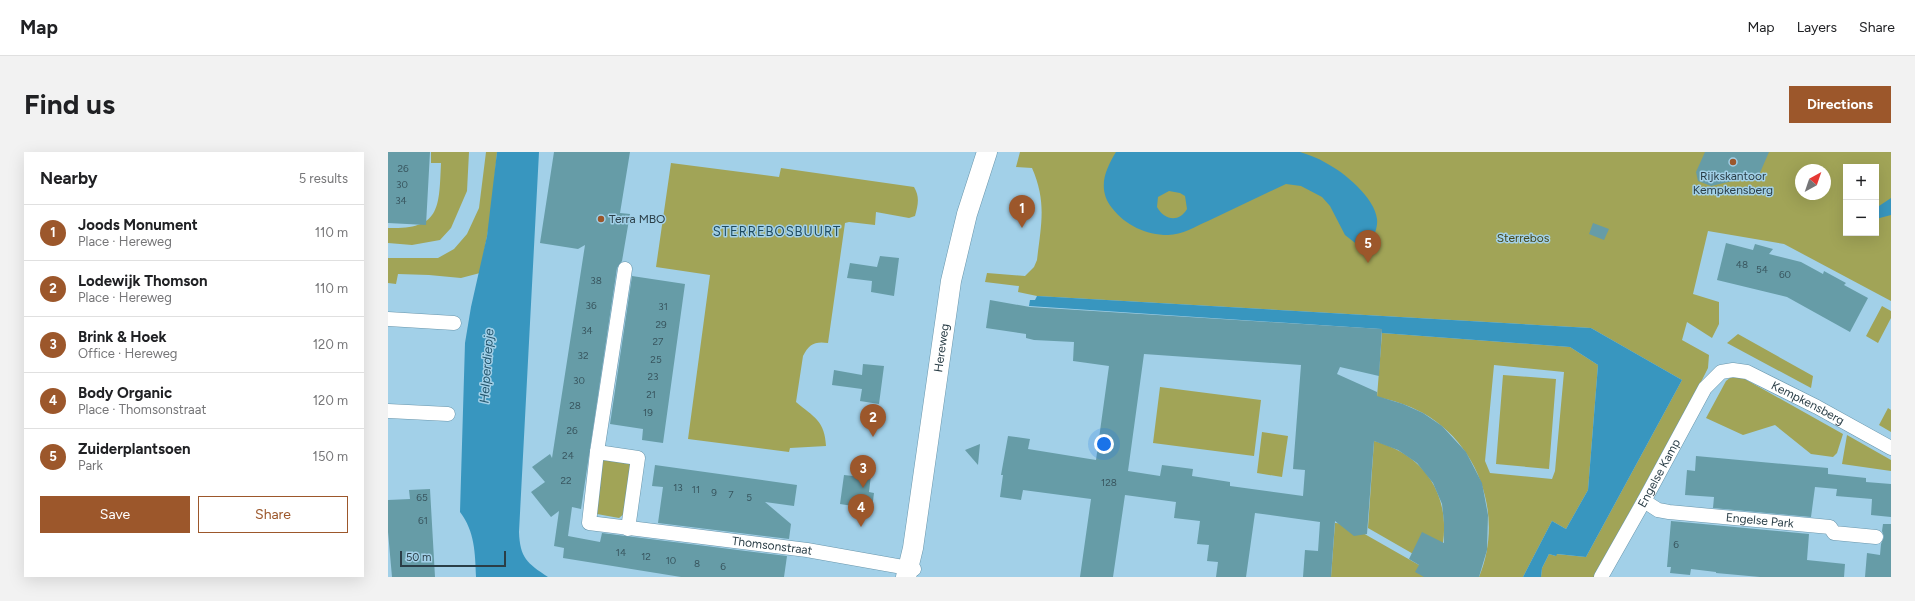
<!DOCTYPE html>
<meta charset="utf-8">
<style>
body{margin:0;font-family:Figtree,sans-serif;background:#f2f2f2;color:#202124}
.controls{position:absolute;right:12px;top:12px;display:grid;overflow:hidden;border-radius:0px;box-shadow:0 4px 16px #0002}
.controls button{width:36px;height:36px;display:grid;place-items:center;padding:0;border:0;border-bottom:1px solid #e0e0e0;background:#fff;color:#202124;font:20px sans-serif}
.compass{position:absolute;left:1407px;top:12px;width:36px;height:36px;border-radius:50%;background:#fff;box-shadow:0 4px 16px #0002;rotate:40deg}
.scale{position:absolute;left:12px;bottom:10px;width:106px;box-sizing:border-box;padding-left:4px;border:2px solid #2a3e47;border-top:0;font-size:11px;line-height:14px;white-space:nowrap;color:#2a3e47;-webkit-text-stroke:3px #a2d0e8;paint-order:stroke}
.you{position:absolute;left:716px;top:292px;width:14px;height:14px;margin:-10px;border:3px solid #fff;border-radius:50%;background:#1a73e8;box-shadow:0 0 0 6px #1a73e833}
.badge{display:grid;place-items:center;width:26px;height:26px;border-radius:50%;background:#9c572b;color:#fff;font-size:13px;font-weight:700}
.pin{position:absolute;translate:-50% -33px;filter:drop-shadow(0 1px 2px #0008)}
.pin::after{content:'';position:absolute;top:21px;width:14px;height:12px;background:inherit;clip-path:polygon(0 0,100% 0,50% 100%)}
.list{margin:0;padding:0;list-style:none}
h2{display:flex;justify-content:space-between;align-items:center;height:52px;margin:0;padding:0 16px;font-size:17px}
h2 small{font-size:13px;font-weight:400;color:#757577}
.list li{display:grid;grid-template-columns:26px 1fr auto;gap:12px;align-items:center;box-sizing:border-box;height:56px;padding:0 16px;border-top:1px solid #e0e0e0}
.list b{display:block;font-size:15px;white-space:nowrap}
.list p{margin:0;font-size:13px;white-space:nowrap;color:#757577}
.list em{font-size:13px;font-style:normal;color:#757577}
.actions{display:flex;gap:8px;padding:12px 16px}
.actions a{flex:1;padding:9px 0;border:1px solid #9c572b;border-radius:0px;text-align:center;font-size:14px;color:#9c572b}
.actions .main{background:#9c572b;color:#fff}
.map{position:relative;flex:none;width:1503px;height:425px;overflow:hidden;border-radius:0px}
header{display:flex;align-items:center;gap:24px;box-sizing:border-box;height:56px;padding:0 20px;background:#fff;border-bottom:1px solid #e0e0e0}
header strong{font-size:19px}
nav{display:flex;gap:22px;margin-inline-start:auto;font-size:14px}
.intro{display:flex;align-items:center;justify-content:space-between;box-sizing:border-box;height:96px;padding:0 24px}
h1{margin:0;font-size:28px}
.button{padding:10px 18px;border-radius:0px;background:#9c572b;color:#fff;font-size:14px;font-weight:700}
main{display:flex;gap:24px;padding:0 24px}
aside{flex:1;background:#fff;border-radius:0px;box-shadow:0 4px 16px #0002}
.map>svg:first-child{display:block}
.green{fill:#a1a457;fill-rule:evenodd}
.water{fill:#3896bf;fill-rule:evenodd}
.building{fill:#669ca7;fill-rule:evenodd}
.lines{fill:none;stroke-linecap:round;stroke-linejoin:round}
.minor-casing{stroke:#6996ac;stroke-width:15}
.secondary-casing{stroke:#6996ac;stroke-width:21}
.minor{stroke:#fff;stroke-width:14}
.secondary{stroke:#fff;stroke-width:20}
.poi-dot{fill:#9c572b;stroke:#a2d0e8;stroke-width:1.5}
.labels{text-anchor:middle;stroke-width:3;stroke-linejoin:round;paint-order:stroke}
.number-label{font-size:10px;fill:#39565f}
.poi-label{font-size:12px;fill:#2a3e47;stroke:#a2d0e8}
.park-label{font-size:12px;fill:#45471a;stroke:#a2d0e8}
.street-label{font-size:12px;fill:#2a3e47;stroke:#a2d0e8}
.neighbourhood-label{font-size:13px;letter-spacing:1px;fill:#1f4b60;stroke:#a2d0e8}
.water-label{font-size:13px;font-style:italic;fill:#23556c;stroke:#a2d0e8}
</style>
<header>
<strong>Map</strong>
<nav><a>Map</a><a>Layers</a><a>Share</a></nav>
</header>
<div class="intro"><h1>Find us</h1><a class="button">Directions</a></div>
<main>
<aside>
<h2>Nearby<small>5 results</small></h2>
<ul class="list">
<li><span class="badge">1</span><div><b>Joods Monument</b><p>Place · Hereweg</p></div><em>110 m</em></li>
<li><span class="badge">2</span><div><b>Lodewijk Thomson</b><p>Place · Hereweg</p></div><em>110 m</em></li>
<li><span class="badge">3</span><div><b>Brink &amp; Hoek</b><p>Office · Hereweg</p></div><em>120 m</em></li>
<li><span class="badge">4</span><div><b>Body Organic</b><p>Place · Thomsonstraat</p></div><em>120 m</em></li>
<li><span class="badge">5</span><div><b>Zuiderplantsoen</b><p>Park</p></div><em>150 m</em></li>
</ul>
<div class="actions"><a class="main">Save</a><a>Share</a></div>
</aside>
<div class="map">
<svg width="1503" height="425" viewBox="0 0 1503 425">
<rect width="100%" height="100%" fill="#a2d0e8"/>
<path class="green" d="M43,0H81L79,39L63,76L52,88L24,93L0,91V76C53,78 51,55 53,11H43Z
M98,0H109L103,63L92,121L73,126L41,123L10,122L8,132L0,131V106H50L66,97L79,82L91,56Z
M632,0H1503V149L1396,92L1320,79L1305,142L1331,150V172L1324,186L1299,170L1294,188L1321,203L1320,216L1314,228L1206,425H1153L1154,416L1161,402L1168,404V402L1198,405L1294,228L1203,176L649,144L630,140L631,134L597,130L599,121L637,124L646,115L649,108C653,73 659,50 644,16L628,15ZM1458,15H1488V81H1458ZM1413,18H1437V42H1413Z
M283,11L391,25L393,16L526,35C532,45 530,53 527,64L521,66L488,60L487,73L461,70L457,71L440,191C427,189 421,192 415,204L408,250C426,265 437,269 438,294L402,296L401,300L300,287L322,123L268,115Z
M1494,154L1503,159V166L1490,191L1478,184Z
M994,181L1182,195L1210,213L1200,338L1178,377L1164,369L1135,425H1091C1116,365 1092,293 1035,261C1020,253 1005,248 989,245ZM1106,213L1176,220L1167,319L1164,327L1102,321L1097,309Z
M1350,182L1425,224L1423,236L1339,191Z
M1115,223L1168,227L1161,317L1108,312Z
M1343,225L1355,226L1455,282L1449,301L1445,305L1423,302L1387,273L1355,283L1318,266L1338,229Z
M772,235L873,248L866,304L765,291Z
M1500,256L1503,258V280L1491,273Z
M874,280L900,284L894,325L869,321Z
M1459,283L1503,308V319L1454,312Z
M986,289C1035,302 1062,341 1055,391L1034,407L980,376Z
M219,304L242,311L244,315L237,361L231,366L209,362L214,308Z
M947,371L959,372L1031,413L1038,425H943Z"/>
<path class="water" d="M109,0H151L131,380C132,406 139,411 160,425H88C87,401 87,380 72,360L77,191L83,155L99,84Z
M728,0H912C921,3 930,6 938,11C956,20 987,46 989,67C990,75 986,84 983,91L971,94L957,83L942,54L934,45L913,34L898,32C872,44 846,57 820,69C808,74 794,83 780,83C758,83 737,73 724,56C709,37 717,18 728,0ZM781,39L792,41L797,44L799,57C791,71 776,68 769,55L770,45Z
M1503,46V63L1488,67V56Z
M649,144L1203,176L1294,228L1198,405L1169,402L1168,404L1161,402L1154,416L1153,425H1135L1164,369L1178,377L1200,338L1210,213L1182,195L994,181L993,177L641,154L642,148H647Z"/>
<path class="building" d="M0,0H42L38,73L0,71Z
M166,0H242L232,61L242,62L234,109L229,116L193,357L184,355L180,384L212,390L214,381L399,404L396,425H293L175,406L176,396L166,394L171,359L163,365L143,340L157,330L144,315L162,302L164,306L197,93L190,97L152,91Z
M1317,0H1381L1371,23L1323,34L1310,29L1308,20Z
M1205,71L1221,77L1216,88L1201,82Z
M1338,91L1365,98L1367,92L1385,97L1381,102L1413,110L1435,122L1436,119L1458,131L1456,133L1480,146L1462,180L1399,145L1329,128Z
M492,104L511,106L506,144L483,140L484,129L459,126L462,111L489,115Z
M244,124L297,132L275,291L254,288L255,277L222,272Z
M602,148L642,155L994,177L991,224L952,215L949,222L989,240V244L1015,252L1035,261L1054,274L1078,300L1094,331L1100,363L1099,398L1091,425H1036L1027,420L1031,413L1021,407L1034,380L1056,391V370L1054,352L1045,331L1029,311L1010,298L986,289L979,382L966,384L947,369L943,425H915L917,398L930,399L932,370L867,361L858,425H828L830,410L819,409L821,393L809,392L812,369L786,366L788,350L737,343L725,425H692L703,347L635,338L633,348L612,345L615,323H613L620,284L642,287L640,297L708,308L721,214L685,209L686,190L646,188L638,186V182L598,176ZM756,202L913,213L905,317L917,318L915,344L842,334V330L804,324L805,317L774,313L772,324L740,319Z
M475,212L496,214L491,252L472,249L474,237L444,233L446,218L474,223Z
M592,292L590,313L577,298Z
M1308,304L1440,316V322L1478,326V330L1503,332V365L1483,363L1484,347L1448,344L1449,337L1427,335L1423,365L1325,356L1326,345L1297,343L1299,318L1307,319Z
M267,313L409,333L406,354L377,350L403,372L401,387L270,371L275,335L264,334Z
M466,320L483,323L481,340L486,341L484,357L452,352L456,323L465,324Z
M42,337L47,425H4L0,380V348L22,347L21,338Z
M1283,369L1421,382L1419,408L1457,412L1456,425H1372L1328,421V420L1303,417L1302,423L1282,421L1283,415H1279Z
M1495,372H1503V425H1477L1479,401L1492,403L1493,392L1496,385L1494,379Z"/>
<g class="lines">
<defs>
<g id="minor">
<path id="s1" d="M237,117L209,300L201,371L419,398L526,417"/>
<path d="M0,167L66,171"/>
<path d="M0,259L60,262"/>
<path d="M209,300L250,306L240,377"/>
<path id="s2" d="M1256,349L1270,358L1281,360L1442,375L1446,381L1488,385"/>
<path id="s3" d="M1213,425L1256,349L1317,236L1333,220L1345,218L1359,220L1429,255L1503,296"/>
</g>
<g id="secondary">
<path id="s4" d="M518,425L525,396L563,129L579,62L599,0"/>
</g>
</defs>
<use href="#minor" class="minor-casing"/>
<use href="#secondary" class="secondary-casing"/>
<use href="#minor" class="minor"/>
<use href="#secondary" class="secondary"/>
</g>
<g class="poi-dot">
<circle cx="1345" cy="10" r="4"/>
<circle cx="213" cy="67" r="4"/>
</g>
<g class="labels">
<g class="number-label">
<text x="15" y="20">26</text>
<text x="14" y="36">30</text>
<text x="13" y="52">34</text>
<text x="1354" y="116">48</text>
<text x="1374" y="121">54</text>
<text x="1397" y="126">60</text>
<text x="208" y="132">38</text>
<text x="203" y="157">36</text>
<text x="275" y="158">31</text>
<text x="273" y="176">29</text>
<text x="199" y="182">34</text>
<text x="270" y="193">27</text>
<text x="195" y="207">32</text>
<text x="268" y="211">25</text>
<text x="265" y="228">23</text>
<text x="191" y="232">30</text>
<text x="263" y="246">21</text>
<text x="187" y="257">28</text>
<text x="260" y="264">19</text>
<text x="184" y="282">26</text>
<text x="180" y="307">24</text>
<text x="178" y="332">22</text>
<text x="721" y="334">128</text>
<text x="290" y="339">13</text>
<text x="308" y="341">11</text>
<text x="326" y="344">9</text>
<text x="343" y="346">7</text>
<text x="34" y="349">65</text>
<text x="361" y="349">5</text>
<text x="35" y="372">61</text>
<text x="1288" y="396">6</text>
<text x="233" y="404">14</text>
<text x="258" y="408">12</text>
<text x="283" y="412">10</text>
<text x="309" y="415">8</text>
<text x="335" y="418">6</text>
</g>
<g class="poi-label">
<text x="1345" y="28">Rijkskantoor<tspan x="1345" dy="14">Kempkensberg</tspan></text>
<text x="221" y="71" text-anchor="start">Terra MBO</text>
</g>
<g class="park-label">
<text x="1135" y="90">Sterrebos</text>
</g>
<g class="street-label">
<text dy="4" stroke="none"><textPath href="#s4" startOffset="232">Hereweg</textPath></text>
<text dy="4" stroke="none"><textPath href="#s3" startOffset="333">Kempkensberg</textPath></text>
<text dy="4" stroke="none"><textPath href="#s3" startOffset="119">Engelse Kamp</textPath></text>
<text dy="4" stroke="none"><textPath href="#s2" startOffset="119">Engelse Park</textPath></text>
<text dy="4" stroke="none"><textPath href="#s1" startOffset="441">Thomsonstraat</textPath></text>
</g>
<g class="neighbourhood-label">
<text x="389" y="84">STERREBOSBUURT</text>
</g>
<g class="water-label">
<text transform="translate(98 214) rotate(-86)" y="5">Helperdiepje</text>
</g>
</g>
</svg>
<div class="controls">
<button>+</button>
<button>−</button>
</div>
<svg class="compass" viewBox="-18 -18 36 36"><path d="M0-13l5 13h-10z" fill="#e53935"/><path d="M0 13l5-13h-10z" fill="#757577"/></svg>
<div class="scale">50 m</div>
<div class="you"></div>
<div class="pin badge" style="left:634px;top:76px">1</div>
<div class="pin badge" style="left:485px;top:285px">2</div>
<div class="pin badge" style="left:475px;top:336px">3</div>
<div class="pin badge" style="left:473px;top:375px">4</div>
<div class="pin badge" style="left:980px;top:111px">5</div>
</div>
</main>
